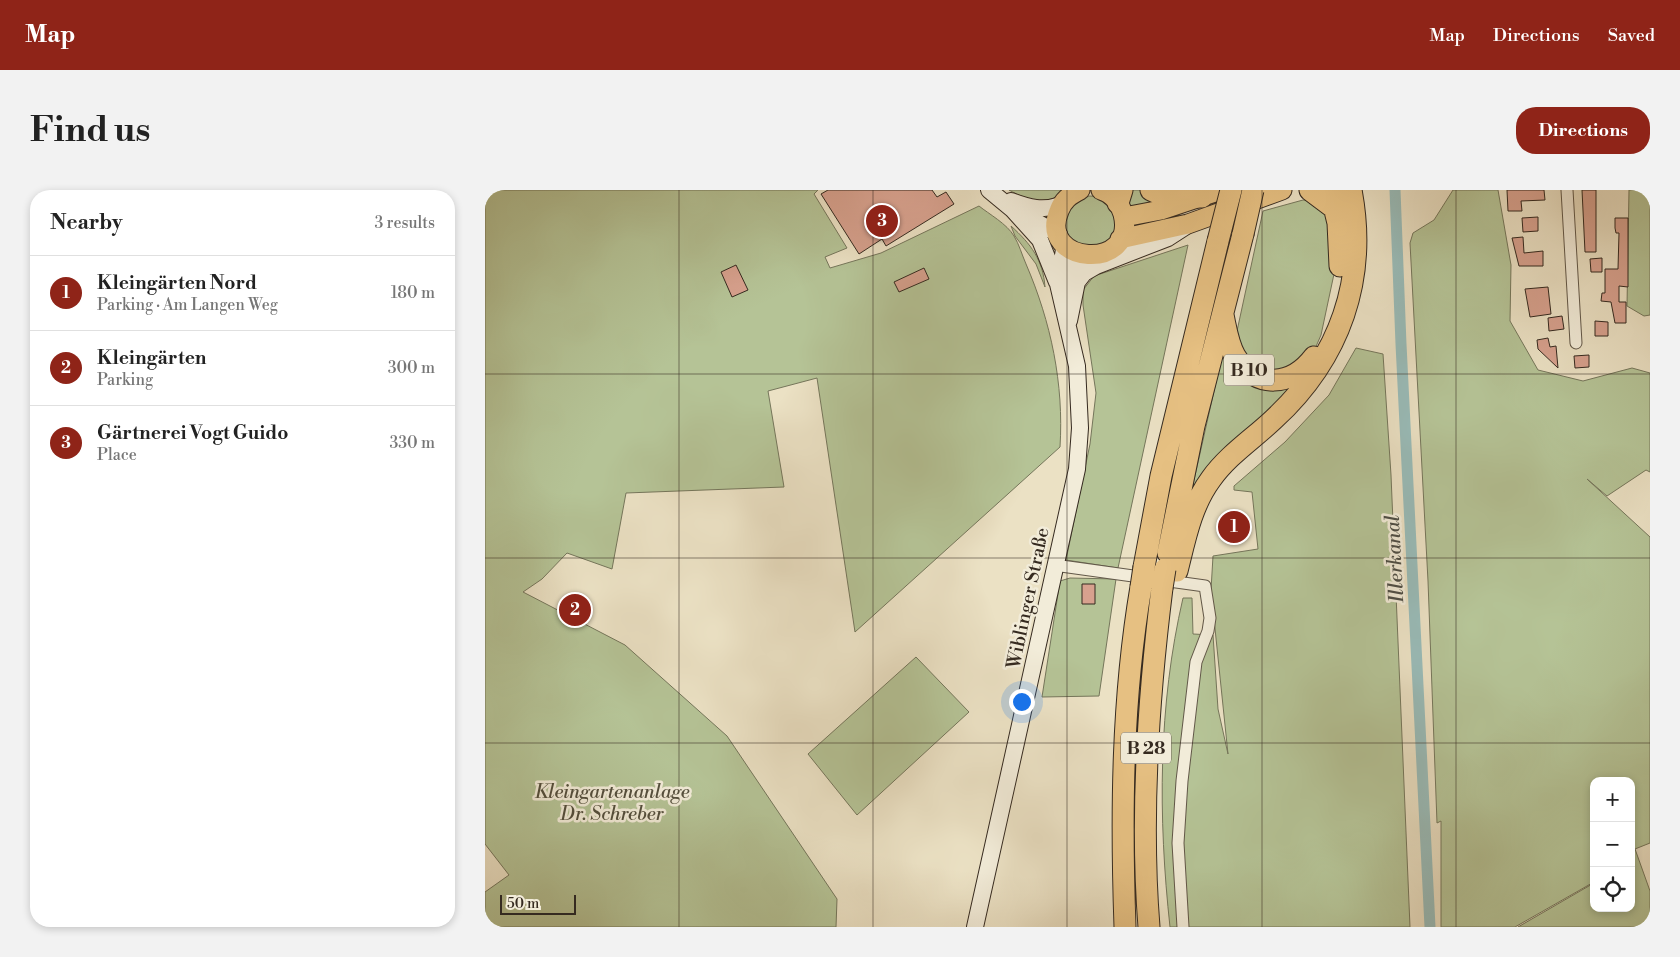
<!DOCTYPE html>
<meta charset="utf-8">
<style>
body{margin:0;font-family:"Libre Bodoni",serif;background:#f2f2f2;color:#222}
.controls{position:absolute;right:15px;bottom:15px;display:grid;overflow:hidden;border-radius:10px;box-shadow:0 2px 8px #0003}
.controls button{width:45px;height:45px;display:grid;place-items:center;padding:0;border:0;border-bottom:1px solid #e0e0e0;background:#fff;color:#222;font:25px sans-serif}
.scale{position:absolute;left:15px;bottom:12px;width:76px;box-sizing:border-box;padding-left:5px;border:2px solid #352a20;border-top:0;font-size:14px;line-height:18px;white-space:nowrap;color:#352a20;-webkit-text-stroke:4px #f2ecd9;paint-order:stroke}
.you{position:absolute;left:536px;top:511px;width:18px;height:18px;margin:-12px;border:4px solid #fff;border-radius:50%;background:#1a73e8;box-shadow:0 0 0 8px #1a73e833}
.badge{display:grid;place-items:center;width:32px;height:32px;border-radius:50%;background:#8f2418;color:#fff;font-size:16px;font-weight:700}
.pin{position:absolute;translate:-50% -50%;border:2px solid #fff;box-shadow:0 1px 5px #0006}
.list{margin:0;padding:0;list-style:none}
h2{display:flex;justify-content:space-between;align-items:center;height:65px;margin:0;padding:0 20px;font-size:21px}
h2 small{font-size:16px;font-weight:400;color:#767676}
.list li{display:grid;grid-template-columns:32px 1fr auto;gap:15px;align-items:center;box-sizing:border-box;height:75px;padding:0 20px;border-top:1px solid #e0e0e0}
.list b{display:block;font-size:19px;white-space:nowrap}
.list p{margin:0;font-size:16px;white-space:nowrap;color:#767676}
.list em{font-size:16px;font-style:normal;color:#767676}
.icon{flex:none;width:28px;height:28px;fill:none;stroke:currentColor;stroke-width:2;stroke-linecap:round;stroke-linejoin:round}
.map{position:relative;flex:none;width:1165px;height:737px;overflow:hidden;border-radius:20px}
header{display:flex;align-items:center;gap:30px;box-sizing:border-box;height:70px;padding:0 25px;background:#8f2418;color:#fff}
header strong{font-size:24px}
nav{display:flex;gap:28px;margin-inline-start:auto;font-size:18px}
.intro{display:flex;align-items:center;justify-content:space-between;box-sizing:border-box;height:120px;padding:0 30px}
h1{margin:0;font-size:35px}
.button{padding:12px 22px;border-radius:20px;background:#8f2418;color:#fff;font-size:18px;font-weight:700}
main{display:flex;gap:30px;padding:0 30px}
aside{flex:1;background:#fff;border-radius:20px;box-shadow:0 2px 8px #0003}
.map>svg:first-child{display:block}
.green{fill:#b5c396;stroke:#75765b}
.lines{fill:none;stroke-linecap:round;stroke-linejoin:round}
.canal{stroke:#99bcb9;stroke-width:11}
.building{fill:#d7a18e;stroke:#352a20}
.street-casing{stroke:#625849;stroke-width:13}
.secondary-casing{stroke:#352a20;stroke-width:18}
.primary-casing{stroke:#352a20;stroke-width:21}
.highway-casing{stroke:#352a20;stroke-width:23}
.street{stroke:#f2ecd9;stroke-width:11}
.secondary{stroke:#f2ecd9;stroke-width:16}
.primary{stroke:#e6c082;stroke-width:19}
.highway{stroke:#e6c082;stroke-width:21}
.highway-bridge-casing{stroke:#352a20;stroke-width:23;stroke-linecap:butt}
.highway-bridge{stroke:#e6c082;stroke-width:21}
.grid{fill:none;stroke:#352a20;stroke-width:1;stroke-opacity:0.55}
.labels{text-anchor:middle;stroke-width:5;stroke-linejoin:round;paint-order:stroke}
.shield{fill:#f2ecd9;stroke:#6e6458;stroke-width:1}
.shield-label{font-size:18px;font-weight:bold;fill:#352a20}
.street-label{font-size:19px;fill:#352a20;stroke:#f2ecd9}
.park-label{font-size:19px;font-style:italic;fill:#55503e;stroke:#f2ecd9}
.water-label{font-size:20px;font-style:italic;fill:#4e4e46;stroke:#f2ecd9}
</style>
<header>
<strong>Map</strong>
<nav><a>Map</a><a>Directions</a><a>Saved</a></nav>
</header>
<div class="intro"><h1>Find us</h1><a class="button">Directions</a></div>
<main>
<aside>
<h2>Nearby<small>3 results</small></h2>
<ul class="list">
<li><span class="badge">1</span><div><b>Kleingärten Nord</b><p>Parking · Am Langen Weg</p></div><em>180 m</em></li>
<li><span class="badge">2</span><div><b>Kleingärten</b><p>Parking</p></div><em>300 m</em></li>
<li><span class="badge">3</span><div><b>Gärtnerei Vogt Guido</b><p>Place</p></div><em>330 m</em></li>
</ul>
</aside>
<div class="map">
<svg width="1165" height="737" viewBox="0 0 1165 737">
<rect width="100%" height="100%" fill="#ebe1c4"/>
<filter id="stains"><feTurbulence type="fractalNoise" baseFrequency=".004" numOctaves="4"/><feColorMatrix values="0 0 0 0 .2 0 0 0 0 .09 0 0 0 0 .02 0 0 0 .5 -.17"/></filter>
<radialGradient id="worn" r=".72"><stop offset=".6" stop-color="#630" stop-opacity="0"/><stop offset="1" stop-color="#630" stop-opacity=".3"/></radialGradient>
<path class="green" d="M0,0H333L329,4L362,58L340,67L345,78L396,63L494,16C504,24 522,34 529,46C534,54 537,65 541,74C566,132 579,194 575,257L370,442L332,188L283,201L299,297L141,303L127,379L82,363L57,389L38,402L140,455L242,546L352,709L351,737H0V702L24,685L0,654Z
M524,0H579C563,18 544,11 524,0Z
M641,0H659L673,11L648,18L643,14Z
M968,0H1013L1026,75L1025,131L1053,180L1098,191L1147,178L1165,183V282L1161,280L1122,306L1102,289L1165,347V653L1150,659L1165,701V737H1033L1109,693V718H1146V591H1109V692L1030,737H956V631L952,633L943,391L925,53L928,43L949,30Z
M1144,0H1165V125L1159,126L1142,116Z
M579 32a26 26 0 1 1 52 0a26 26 0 1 1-52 0Z
M818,10L829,11L839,21L847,43L849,84L836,145L829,161L799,183L770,177L756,158L752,141L778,21Z
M526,36C546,54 558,70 560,97L551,74L530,46Z
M703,55L633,378L581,370L605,254L611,203L598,115V100L609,86Z
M871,158L898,164L906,285L925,737H685C673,627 673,516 698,408H707L708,444L728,445L733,519L743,564L726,400L728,366L773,359L767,302L749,300V296L800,252L844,205Z
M738,161L748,171L818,189L705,308Z
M585,388L631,389L614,506L557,507L575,391Z
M431,467L484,522L372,625L323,564Z"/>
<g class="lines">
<path class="canal" d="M910,0L916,154L945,737"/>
</g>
<path class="building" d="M343,0H447L452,7L461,2L469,14L401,56L397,49L374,64L336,4Z
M1022,0H1059L1060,10L1036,11L1037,21H1023Z
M1097,0H1111V62H1100Z
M1053,27V41L1038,42L1037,28Z
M1130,28H1143V97L1134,96V112H1141V133H1130L1126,112L1116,111L1117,103H1120V79H1133L1134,43H1131L1130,38Z
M1038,47L1039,63L1058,61V76H1034L1027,48Z
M1117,68V82H1106L1105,69Z
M251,75L263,100L247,107L236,82Z
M439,78L444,89L414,102L409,92Z
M1063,97L1066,124L1045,127L1040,99Z
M1077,126L1079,139L1064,141L1063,128Z
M1110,131L1123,132V146H1110Z
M1063,148L1065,157L1071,156L1073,178L1053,159L1052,150Z
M1104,165V177L1090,178L1089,166Z
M597,394H610V414H597Z"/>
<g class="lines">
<defs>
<path id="street" d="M1082,0L1091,153
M569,375L720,396L725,428L723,441L711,472L697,591L693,653L698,737"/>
<path id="secondary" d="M504,0L527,19L574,44
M526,11C544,18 558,21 576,15
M527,19L555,50L572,92
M580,98C584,83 589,74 602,66
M584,131L592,92L599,83L611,76L683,48L700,37
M490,737L592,279L595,238L592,176L573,94L580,54"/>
<path id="primary" d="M595,0C585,5 578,10 574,21C552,75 653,82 638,24C635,13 627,3 616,0
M639,27L676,20L736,0
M635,49L703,34L797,0"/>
<path id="highway" d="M666,0C683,9 699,6 717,7
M825,0L849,18
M845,0L853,33L855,76
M633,13L637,0
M738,125C741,139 743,154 750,166C771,200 807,196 829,167
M683,363L709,236L758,44
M659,377L676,286L733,51
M692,381C700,349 706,316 726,289C743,265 768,249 789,229C855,168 883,89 866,0
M640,737C636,623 637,509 656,397
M664,737C655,624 663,510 677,398"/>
</defs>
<use href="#street" class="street-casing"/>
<use href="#secondary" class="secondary-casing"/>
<use href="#primary" class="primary-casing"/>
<use href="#highway" class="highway-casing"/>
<use href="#street" class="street"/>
<use href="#secondary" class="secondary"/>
<use href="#primary" class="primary"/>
<use href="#highway" class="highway"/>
<defs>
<path id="highway-bridge" d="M758,44L768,0
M733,51L746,0
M656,397L659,377
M677,398L680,379"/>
</defs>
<use href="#highway-bridge" class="highway-bridge-casing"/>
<use href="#highway-bridge" class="highway-bridge"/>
</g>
<path class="grid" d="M194,0V737M388,0V737M582,0V737M777,0V737M971,0V737M0,184H1165M0,368H1165M0,553H1165"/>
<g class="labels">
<g class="shield">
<rect x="739" y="164.5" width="50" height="31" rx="4"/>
<rect x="636" y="542.5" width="50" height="31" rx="4"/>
</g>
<g class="shield-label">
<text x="764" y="186">B 10</text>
<text x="661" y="564">B 28</text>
</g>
<g class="street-label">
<text transform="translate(542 408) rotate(-78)" y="7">Wiblinger Straße</text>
</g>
<g class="park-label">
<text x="127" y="608">Kleingartenanlage<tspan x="127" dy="22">Dr. Schreber</tspan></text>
</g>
<g class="water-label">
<text transform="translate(909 369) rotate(-93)" y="7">Illerkanal</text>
</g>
</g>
<rect width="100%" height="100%" filter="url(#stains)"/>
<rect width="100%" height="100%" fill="url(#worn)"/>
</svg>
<div class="controls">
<button>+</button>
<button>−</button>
<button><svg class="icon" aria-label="locate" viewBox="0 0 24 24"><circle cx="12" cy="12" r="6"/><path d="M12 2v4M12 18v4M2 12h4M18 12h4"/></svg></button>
</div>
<div class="scale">50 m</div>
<div class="you"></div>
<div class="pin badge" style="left:749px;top:337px">1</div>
<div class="pin badge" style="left:90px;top:420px">2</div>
<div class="pin badge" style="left:397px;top:31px">3</div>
</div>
</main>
